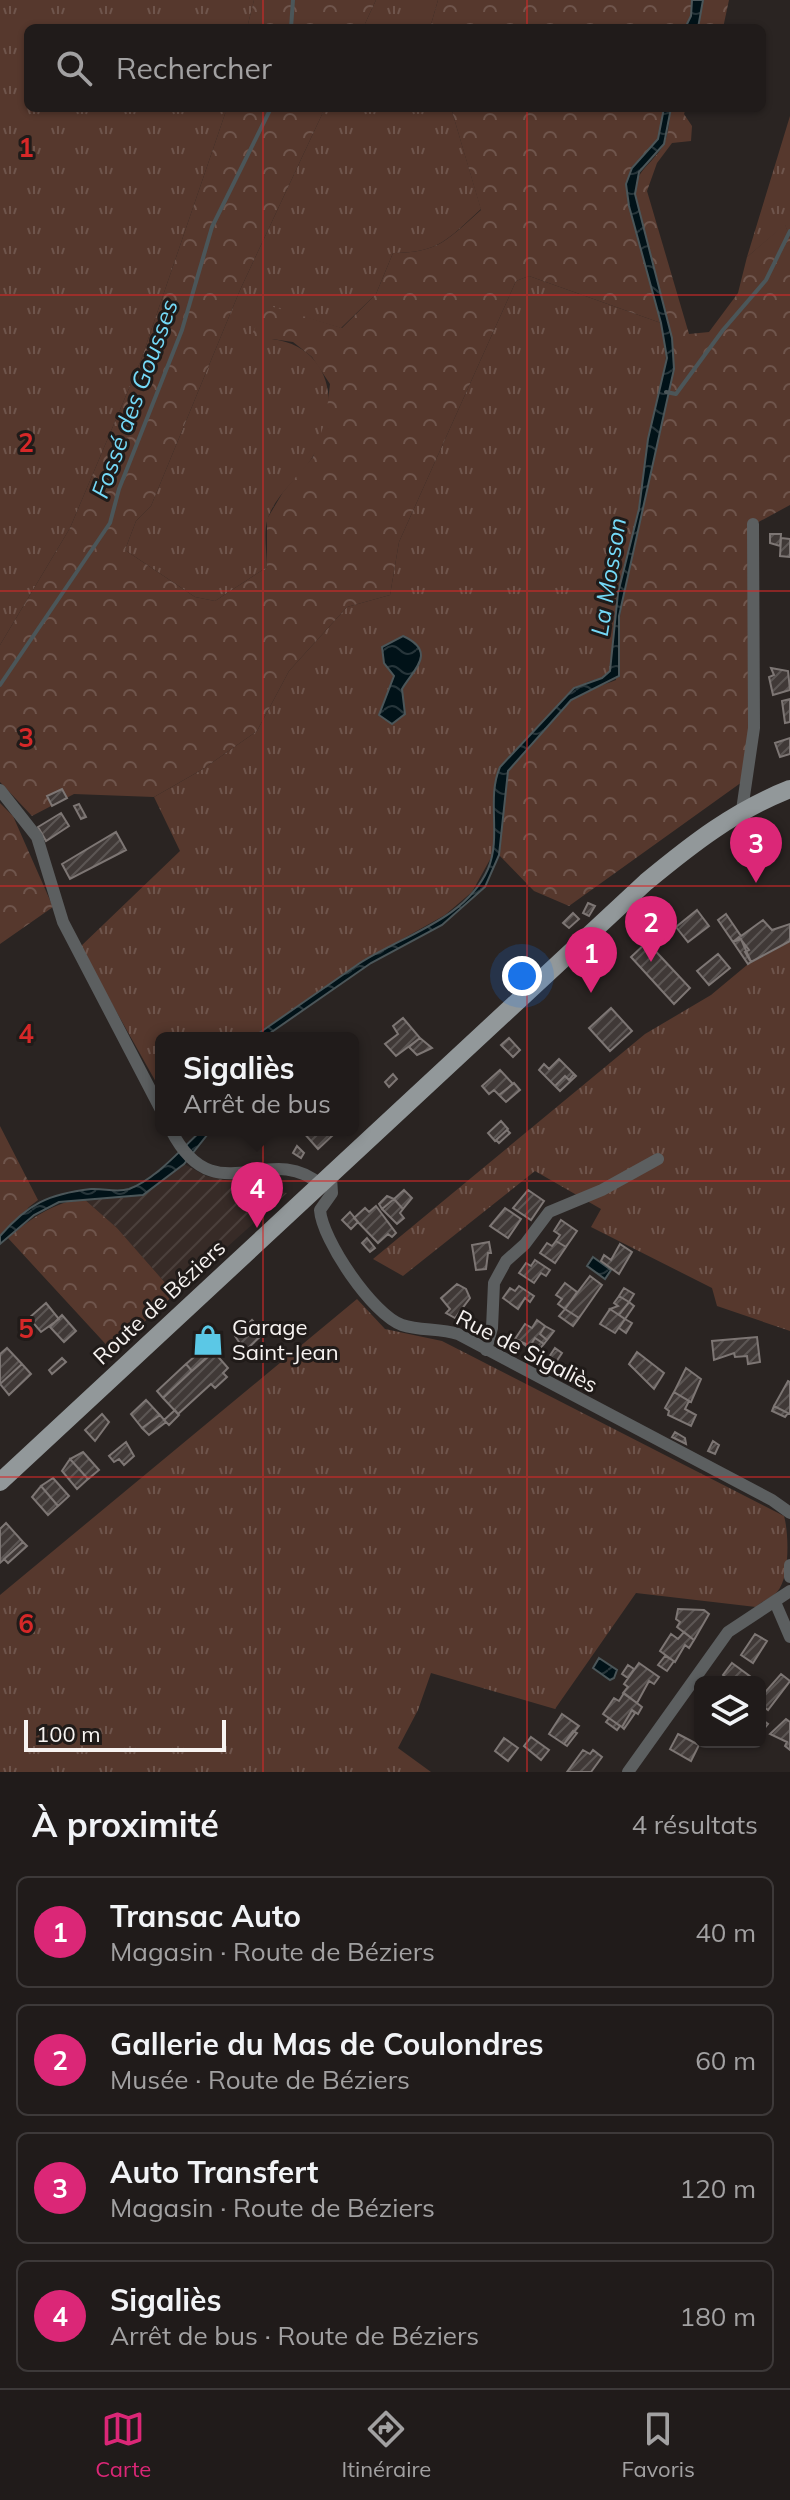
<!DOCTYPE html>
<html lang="fr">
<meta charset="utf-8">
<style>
body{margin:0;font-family:Mulish,sans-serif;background:#282423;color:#f1f3f6}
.controls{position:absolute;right:24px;bottom:24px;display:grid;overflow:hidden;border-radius:12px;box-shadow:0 2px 6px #0004}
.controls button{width:72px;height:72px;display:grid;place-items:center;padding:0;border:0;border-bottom:2px solid #3d3939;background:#201b1a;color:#f1f3f6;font:40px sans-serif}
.scale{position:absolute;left:24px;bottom:20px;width:202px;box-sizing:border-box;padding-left:8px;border:4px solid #f7f3f1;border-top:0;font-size:22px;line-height:28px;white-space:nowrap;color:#f7f3f1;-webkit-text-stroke:6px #201b19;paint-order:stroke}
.you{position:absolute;left:522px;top:976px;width:28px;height:28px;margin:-20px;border:6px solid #fff;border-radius:50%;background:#1a73e8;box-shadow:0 0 0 12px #1a73e833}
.badge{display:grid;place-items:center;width:52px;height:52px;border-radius:50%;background:#db2777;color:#fff;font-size:26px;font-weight:700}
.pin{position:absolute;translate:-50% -66px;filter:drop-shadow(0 2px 4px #0008)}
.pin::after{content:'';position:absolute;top:42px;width:28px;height:24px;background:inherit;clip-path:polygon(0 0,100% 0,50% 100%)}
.popup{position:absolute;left:155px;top:1032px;width:204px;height:104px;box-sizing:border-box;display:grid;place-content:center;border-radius:12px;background:#201b1a;filter:drop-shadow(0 2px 6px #0005);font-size:26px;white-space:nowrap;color:#a2a1a2}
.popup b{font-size:30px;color:#f1f3f6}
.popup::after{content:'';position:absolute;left:50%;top:100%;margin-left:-16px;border:16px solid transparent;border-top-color:#201b1a}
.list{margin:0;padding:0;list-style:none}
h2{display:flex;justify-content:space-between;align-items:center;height:104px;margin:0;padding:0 32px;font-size:34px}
h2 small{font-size:26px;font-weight:400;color:#a2a1a2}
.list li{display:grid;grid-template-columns:52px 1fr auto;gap:24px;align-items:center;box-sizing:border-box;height:112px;margin:0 16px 16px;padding:0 16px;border:2px solid #3d3939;border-radius:12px}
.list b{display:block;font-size:30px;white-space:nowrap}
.list p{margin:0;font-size:26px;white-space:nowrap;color:#a2a1a2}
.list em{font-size:26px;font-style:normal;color:#a2a1a2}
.icon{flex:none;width:44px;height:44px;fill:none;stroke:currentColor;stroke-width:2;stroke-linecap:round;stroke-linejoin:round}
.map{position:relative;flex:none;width:790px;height:1772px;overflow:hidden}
.search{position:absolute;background:#201b1a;box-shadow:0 2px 6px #0004;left:24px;right:24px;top:24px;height:88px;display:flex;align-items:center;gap:20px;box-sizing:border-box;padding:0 28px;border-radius:12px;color:#a2a1a2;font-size:30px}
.sheet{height:616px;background:#201b1a}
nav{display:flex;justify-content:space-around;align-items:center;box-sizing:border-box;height:112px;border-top:2px solid #3d3939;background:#201b1a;font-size:22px;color:#a2a1a2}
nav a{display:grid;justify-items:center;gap:4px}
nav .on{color:#db2777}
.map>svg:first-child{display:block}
.industrial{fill:url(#industrial-furrows)}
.grass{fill:url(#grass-tufts)}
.forest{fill:url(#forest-crowns)}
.water{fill:url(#water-waves);stroke:#4b5659;stroke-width:2}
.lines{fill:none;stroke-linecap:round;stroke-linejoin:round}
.stream{stroke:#4b5659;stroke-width:4}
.building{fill:url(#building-hatch);stroke:#7d7674;stroke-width:2}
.minor{stroke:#5c5f60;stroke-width:12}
.primary{stroke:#92989a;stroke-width:18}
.grid{fill:none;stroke:#d62828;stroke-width:2;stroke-opacity:0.55}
.labels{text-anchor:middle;stroke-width:6;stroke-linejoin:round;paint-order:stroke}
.street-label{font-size:22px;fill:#f7f3f1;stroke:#201b19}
.poi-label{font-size:22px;fill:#f7f3f1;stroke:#201b19;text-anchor:start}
.water-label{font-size:24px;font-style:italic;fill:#74d9f7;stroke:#201b19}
.grid-label{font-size:26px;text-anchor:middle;font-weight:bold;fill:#d62828;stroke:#201b19;stroke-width:6;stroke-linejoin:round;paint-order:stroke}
</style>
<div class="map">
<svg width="790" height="1772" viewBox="0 0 790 1772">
<defs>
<pattern id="industrial-furrows" width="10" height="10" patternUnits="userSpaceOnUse" patternTransform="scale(2)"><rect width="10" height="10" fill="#372b27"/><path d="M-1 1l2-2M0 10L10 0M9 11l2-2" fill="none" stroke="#4b403c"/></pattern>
<pattern id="grass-tufts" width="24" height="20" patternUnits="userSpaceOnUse" patternTransform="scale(2)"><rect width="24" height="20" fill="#56382d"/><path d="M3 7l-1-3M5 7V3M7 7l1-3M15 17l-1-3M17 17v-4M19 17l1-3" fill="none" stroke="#6f554c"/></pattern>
<pattern id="forest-crowns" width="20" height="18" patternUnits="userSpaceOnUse" patternTransform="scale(2)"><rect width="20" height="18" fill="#56382d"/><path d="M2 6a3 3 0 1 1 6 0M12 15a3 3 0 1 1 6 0" fill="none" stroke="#6f554c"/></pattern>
<pattern id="water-waves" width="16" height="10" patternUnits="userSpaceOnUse" patternTransform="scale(2)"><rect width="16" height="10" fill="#011218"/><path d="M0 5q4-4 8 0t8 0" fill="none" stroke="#27353a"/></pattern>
<pattern id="building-hatch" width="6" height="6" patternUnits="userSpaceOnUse" patternTransform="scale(2)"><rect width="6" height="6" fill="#403937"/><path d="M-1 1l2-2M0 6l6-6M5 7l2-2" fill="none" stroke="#5c5654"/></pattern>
</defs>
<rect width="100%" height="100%" fill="#2a2422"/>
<path class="industrial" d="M184,1164L206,1176L287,1193L175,1294L117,1228L83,1198H124Z"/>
<path class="grass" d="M0,0H254L247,28H28V108H227L141,360L70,528L0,645Z
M376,0H438L430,28H363Z
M325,108H451L481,209C448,239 439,253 393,253L376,294L341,328L267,306L272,339C334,347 342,411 312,458C298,479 276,494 268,518C263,531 267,553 267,567L215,601L195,597L125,550L136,521L151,506L240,290Z
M790,116V238L785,225L747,257Z
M529,276L661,323L666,353L665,374L648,439L639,509L618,593L611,670L602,678L587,682L497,772L493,854L472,892L445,915L360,963L252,1038H161V1091L80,947L180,851L154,797L203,769L257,731L289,671L347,607L390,595L399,542L516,281Z
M790,942V1331L717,1306L712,1288L591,1227L601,1209L535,1171L403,1276L373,1259L645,1034L711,995L747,965Z
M357,1299L385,1329L442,1341L784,1516C789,1533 790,1578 777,1592C771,1598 762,1601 756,1607L636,1593L555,1709L431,1673L418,1710L398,1748L431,1772H0V1595Z"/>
<path class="forest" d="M254,0H376L363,28H247Z
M438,0H692L691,16L685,28H430Z
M703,0H729L723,28H698Z
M227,108H325L240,290L151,506L136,521L125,550L195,597L215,601L267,567V519L283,492L313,457L326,418L330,384L312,357L293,342L272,339L256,348L252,334L267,305L342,328L376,294L393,253C439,253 448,239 481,210L451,108H664L658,139L632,168L626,184L629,206L661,323L529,276L516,281L399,542L390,595L347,607L289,671L257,731L203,769L154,797L74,794L32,816L0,782V645L70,528L141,360Z
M671,108H686L684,114L692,126L691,141L672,143L657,163L647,191L689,334L709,332L738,293L747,257L785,224L790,238V505L753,525L750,727L742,782L569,906L534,891L499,855L505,781C511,758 554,712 575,698C587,690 603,685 616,680L621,602L674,369L672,340L636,201C631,172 650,167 663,146C669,134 669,121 671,108Z
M0,803L13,816L53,907L0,944Z
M0,1126L38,1200L29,1207L0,1244Z
M83,1198L117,1228L175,1294L112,1351L8,1238C32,1217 52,1204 83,1198Z"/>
<path class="water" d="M692,0H703L698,28H685L691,16Z
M664,108H671L664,144L639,172L635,194L672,338L674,369L619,616V676L571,700L508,771L499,855L485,887L442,925L371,963L263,1038H252C287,1014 322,989 357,965C400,936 465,921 488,869C502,836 486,799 500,767L574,688L602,678L610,671L618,593L639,509L648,439L667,358L661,323L629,206L626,184L632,168L658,139Z
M403,636C438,652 413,670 402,689L405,714L392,724L379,715L394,676L384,663L382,647Z
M202,1130H211L184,1164L143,1195L59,1202L34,1215L0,1244V1236C28,1204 48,1194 91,1189C104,1188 116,1193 129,1189C156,1179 181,1149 202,1130Z
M593,1257L611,1270L605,1279L587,1266Z
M599,1658L617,1670L614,1678L610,1680L593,1668Z"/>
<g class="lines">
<path class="stream" d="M291,28L293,0
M666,392L676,394L723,330L766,280L790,231
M0,685L110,523L119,489L182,330L212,227L271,108"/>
</g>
<path class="building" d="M770,534H781L780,546L770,543Z
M781,538L790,539V557L780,556Z
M771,668L788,671L790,690L773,695L769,677L774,675Z
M790,699V722L785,723L782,701Z
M790,738V754L780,757L775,743Z
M62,789L67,798L52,806L47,796Z
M79,804L86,817L81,819L74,806Z
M61,813L69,826L46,841L38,827Z
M116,832L126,850L70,879L62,864Z
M588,903L595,906L589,916L583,913Z
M697,910L709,926L688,942L676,927Z
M573,913L579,919L569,928L563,923Z
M726,914L741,936L763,920L772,930L790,924V941L751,962L741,939L733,942L718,920Z
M739,937L749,950L745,952L751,962L748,964L733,942Z
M647,942L690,988L674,1004L631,957Z
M718,954L730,968L709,985L697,971Z
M611,1008L632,1031L610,1051L589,1028Z
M403,1018L420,1038L396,1056L385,1044L398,1034L393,1026Z
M420,1038L432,1048L417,1055L409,1047Z
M509,1038L520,1050L513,1057L501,1045Z
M559,1059L574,1074L569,1080L565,1076L555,1086L539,1070L544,1064L549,1069Z
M500,1070L513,1084L499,1095L494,1090L489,1094L482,1086Z
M393,1074L397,1079L389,1087L385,1082Z
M574,1074L576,1076L560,1091L555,1086L565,1076L569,1080Z
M514,1083L520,1090L506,1102L499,1095Z
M501,1121L508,1129L495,1141L488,1133Z
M305,1130H333L335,1133L318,1149L303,1132Z
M507,1130L510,1133L499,1143L496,1140Z
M297,1146L304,1153L301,1158L293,1153Z
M404,1190L412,1198L403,1209L394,1199Z
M528,1190L544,1201L531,1220L513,1208Z
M387,1196L394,1199L382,1209L379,1204Z
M394,1199L403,1209L400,1213L404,1218L397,1224L382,1209Z
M376,1206L396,1233L392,1237L388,1234L378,1243L354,1218L365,1208L369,1212Z
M505,1208L521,1219L508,1238L490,1226Z
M350,1212L358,1222L351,1229L342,1220Z
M561,1220L577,1231L566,1247L556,1241L560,1235L554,1231Z
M367,1238L375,1248L370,1252L362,1243Z
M556,1241L566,1247L555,1263L540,1253L547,1243L552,1246Z
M489,1242L491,1253H488L486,1269L476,1270L472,1245Z
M620,1244L632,1252L619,1274L601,1261L604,1255L611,1260Z
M535,1260L550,1270L546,1276L541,1273L534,1283L519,1273L526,1263L531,1266Z
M590,1276L602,1285L579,1318L565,1309Z
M565,1283L577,1292L565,1309L558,1304L562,1299L556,1295Z
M457,1284L466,1289L470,1298L455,1318L446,1313L450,1309L441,1298Z
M519,1286L534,1296L530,1302L525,1298L518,1309L503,1298L510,1288L515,1291Z
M624,1288L634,1294L629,1302L619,1296Z
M619,1296L629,1302L619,1315L610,1309L618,1306L614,1303Z
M629,1302L634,1306L625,1319L619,1315Z
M46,1303L59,1319L41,1332L29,1318Z
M565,1309L579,1318L573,1326L559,1316Z
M610,1309L625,1319L615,1333L600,1324Z
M62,1315L76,1331L64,1342L50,1327Z
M625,1319L632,1323L626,1333L619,1328Z
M252,1320L264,1333L245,1351L235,1336Z
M537,1320L545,1326L540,1334L547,1340L544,1344L535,1338L530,1346L515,1339L525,1324L532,1328Z
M545,1326L554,1331L547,1340L540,1334Z
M757,1337L760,1362L748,1364L747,1356L735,1357L734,1353L714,1360L712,1341Z
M535,1338L544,1344L536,1353L522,1343L530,1346Z
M7,1348L22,1364L0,1384V1354Z
M555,1348L562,1353L556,1362L549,1357Z
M202,1350L208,1357L192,1371L186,1364Z
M213,1351L228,1368L223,1373L227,1377L215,1388L211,1384L178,1414L163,1398Z
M637,1352L664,1373L654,1389L629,1364Z
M62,1358L66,1362L52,1374L49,1370Z
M22,1364L31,1374L9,1395L0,1384Z
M186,1364L192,1371L163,1398L157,1391Z
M686,1368L701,1379L691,1402L674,1392Z
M788,1381L790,1382V1414L774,1406Z
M674,1392L689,1401L685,1409L696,1415L691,1426L668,1415L669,1411L665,1408Z
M146,1400L160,1415L142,1428L131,1414Z
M774,1406L788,1413L785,1417L772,1411Z
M175,1410L179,1415L169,1425L164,1420Z
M102,1414L109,1422L95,1441L85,1430Z
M160,1415L166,1422L149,1435L142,1428Z
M675,1432L685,1438L686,1444L672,1437Z
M713,1441L719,1445L715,1454L708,1451Z
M126,1442L134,1456L124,1465L119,1459L114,1462L109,1456Z
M83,1452L99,1470L88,1479L70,1459Z
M70,1459L88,1479L77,1489L62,1471Z
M53,1478L69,1496L58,1506L41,1486Z
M41,1486L58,1506L48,1515L32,1497Z
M6,1523L23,1542L0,1563V1529Z
M23,1542L27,1546L8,1563L4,1559Z
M678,1609L704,1610L709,1614L694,1640L677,1627L680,1622L676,1619Z
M684,1632L694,1640L689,1648L685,1645L675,1662L660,1651L671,1634L678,1639Z
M755,1634L767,1641L753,1663L741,1655Z
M665,1656L674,1661L667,1671L658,1665Z
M639,1663L659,1677L654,1684L649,1681L637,1703L623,1693L628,1687L624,1684Z
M732,1663L751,1677L747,1682H729L723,1675Z
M628,1665L634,1669L628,1678L622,1674Z
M781,1674L790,1681L768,1710L760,1704V1698Z
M624,1693L642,1707L638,1714L632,1710L622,1727L603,1714L614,1698L619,1701Z
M632,1710L635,1713L624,1729L622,1727Z
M562,1714L579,1726L564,1744L549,1734Z
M609,1718L620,1726L617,1730L606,1722Z
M760,1718L768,1724L760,1734Z
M786,1719L790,1722V1750L785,1746L787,1742L770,1734Z
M573,1731L577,1733L567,1746L564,1744Z
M678,1734L699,1745L691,1761L670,1749Z
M531,1737L549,1750L541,1760L524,1746Z
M504,1738L518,1748L508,1761L495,1751Z
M583,1750L590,1754L593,1750L602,1757L591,1772H567Z"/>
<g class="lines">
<path class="minor" d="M0,790L37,837L63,922L161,1110
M742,810L754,728L753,524
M171,1130C215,1216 268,1139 321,1185
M331,1177L332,1193L320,1210C322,1240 373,1315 402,1325C420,1331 440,1328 458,1334L772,1500L790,1513
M486,1350L492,1328L494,1283L506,1261L525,1244L549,1212L602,1190L658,1159
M790,1565V1577
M775,1602L790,1637
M628,1772L728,1632L790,1591"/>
<path class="primary" d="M0,1482L646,882C692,844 734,811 790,789"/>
</g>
<path class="grid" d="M263,0V28M527,0V28M263,108V1772M527,108V1772M0,295H790M0,591H790M0,886H790M0,1181H790M0,1477H790"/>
<defs>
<symbol id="shop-bare" viewBox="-9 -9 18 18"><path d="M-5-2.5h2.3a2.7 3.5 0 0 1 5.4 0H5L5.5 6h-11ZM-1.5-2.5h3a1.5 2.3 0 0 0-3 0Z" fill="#5bc8e6" stroke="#201b19" stroke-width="2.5" paint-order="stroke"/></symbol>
</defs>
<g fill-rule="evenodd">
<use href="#shop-bare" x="186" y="1318" width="44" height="44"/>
</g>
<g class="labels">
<g class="street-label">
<text transform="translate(159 1302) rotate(-43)" y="8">Route de Béziers</text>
<text transform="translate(527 1351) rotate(27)" y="8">Rue de Sigaliès</text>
</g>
<g class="poi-label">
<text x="232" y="1335">Garage<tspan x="232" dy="25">Saint-Jean</tspan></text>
</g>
<g class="water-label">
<text transform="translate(135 399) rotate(-70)" y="8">Fossé des Gousses</text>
<text transform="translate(609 577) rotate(-81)" y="8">La Mosson</text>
</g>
</g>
<g class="grid-label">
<text x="26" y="157">1</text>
<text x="26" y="452">2</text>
<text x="26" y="747">3</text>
<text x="26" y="1043">4</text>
<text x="26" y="1338">5</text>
<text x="26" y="1633">6</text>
</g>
</svg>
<div class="controls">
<button><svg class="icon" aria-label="layers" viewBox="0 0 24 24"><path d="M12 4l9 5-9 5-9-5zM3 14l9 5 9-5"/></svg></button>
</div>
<div class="scale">100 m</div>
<div class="you"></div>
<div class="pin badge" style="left:591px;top:993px">1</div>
<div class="pin badge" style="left:651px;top:962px">2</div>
<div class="pin badge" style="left:756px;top:883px">3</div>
<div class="pin badge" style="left:257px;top:1228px">4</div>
<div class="popup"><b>Sigaliès</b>Arrêt de bus</div>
<div class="search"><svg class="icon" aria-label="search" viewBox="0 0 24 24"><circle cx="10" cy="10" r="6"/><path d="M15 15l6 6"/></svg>Rechercher</div>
</div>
<section class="sheet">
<h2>À proximité<small>4 résultats</small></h2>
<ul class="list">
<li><span class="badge">1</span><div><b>Transac Auto</b><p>Magasin · Route de Béziers</p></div><em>40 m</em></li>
<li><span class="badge">2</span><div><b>Gallerie du Mas de Coulondres</b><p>Musée · Route de Béziers</p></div><em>60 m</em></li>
<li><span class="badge">3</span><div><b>Auto Transfert</b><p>Magasin · Route de Béziers</p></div><em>120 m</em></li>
<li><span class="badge">4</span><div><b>Sigaliès</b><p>Arrêt de bus · Route de Béziers</p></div><em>180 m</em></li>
</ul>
</section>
<nav>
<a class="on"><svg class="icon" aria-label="map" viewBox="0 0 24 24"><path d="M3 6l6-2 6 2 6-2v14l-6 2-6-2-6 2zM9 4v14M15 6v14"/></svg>Carte</a>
<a><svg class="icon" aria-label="directions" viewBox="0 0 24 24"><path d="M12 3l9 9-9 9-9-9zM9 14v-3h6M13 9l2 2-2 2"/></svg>Itinéraire</a>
<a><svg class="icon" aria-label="saved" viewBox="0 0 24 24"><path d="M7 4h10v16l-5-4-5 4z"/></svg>Favoris</a>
</nav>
